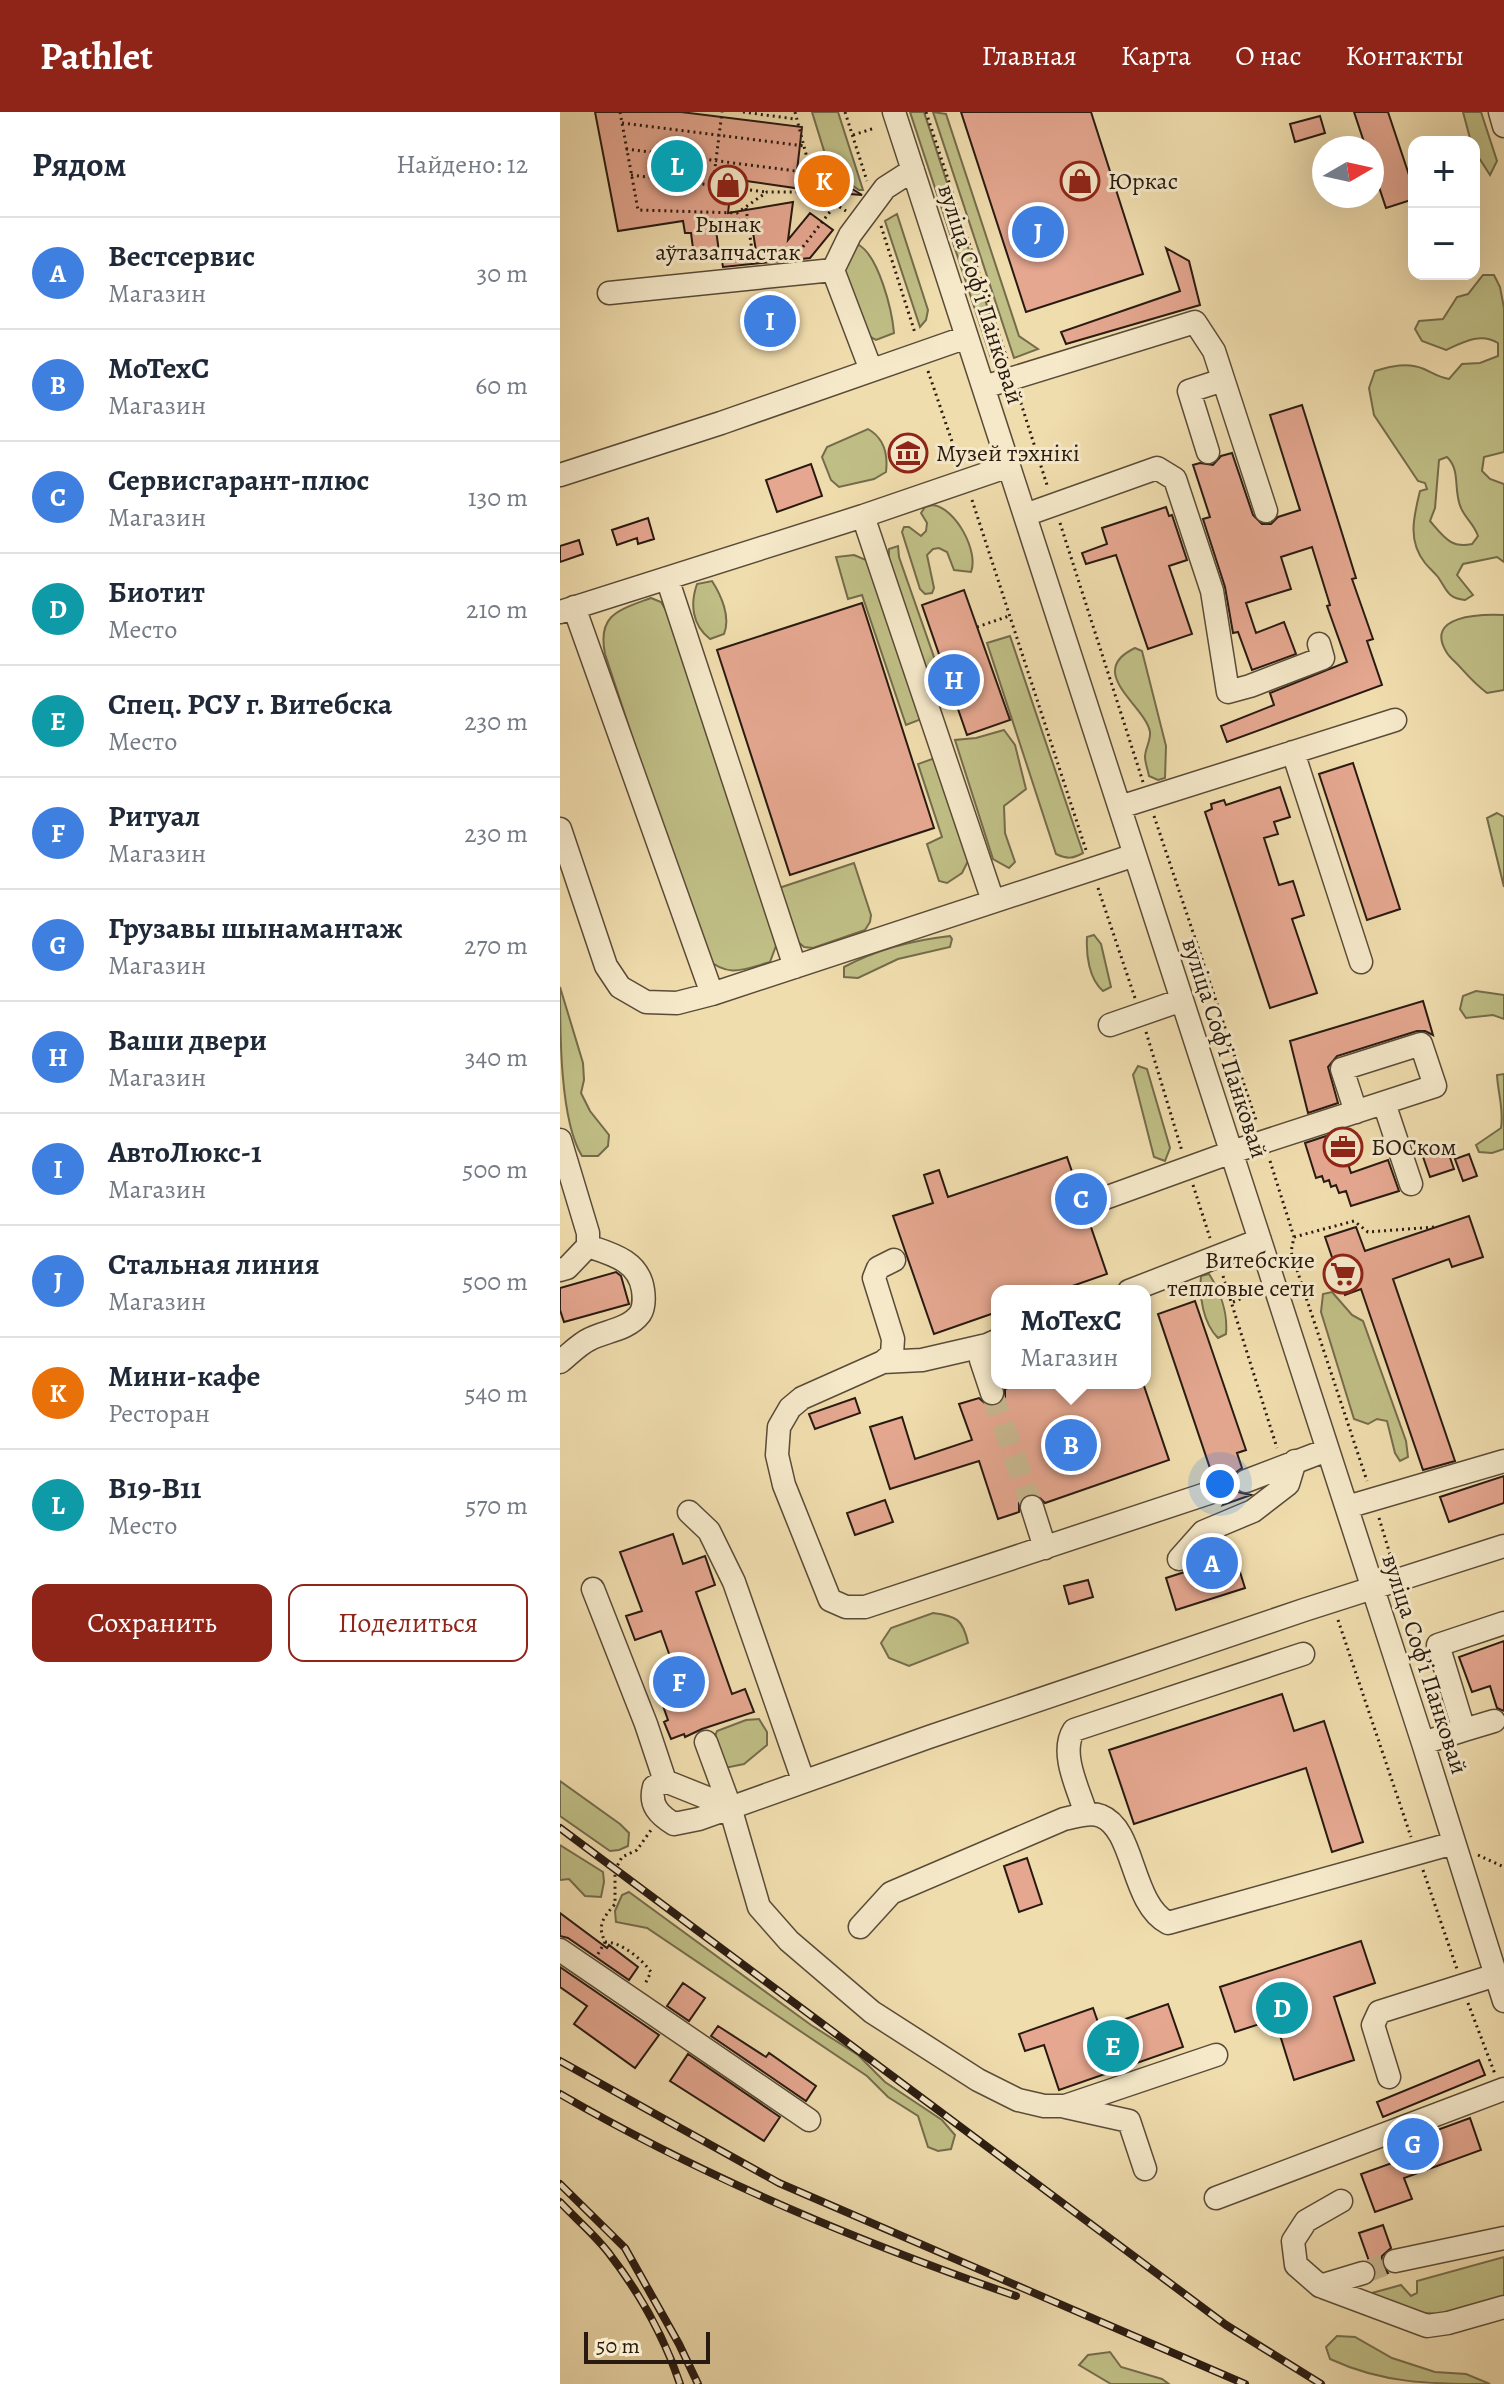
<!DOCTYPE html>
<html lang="ru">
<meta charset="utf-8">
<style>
body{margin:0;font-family:Alegreya,serif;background:#f6f6f7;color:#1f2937}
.controls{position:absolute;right:24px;top:24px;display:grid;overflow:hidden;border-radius:16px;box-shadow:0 8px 32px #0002}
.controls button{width:72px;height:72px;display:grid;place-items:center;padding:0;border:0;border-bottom:2px solid #e0e1e3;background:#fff;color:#1f2937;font:40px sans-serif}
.compass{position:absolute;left:752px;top:24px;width:72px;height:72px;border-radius:50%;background:#fff;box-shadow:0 8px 32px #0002;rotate:81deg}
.scale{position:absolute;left:24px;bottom:20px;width:126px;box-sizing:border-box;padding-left:8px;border:4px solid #281a11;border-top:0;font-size:22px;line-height:28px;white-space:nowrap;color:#281a11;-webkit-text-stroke:6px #f5e9ca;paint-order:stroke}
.you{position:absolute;left:660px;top:1372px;width:28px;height:28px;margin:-20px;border:6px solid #fff;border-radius:50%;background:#1a73e8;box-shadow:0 0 0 12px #1a73e833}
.badge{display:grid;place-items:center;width:52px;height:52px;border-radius:50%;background:#8f2418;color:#fff;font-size:26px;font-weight:700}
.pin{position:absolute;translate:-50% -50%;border:4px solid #fff;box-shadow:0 2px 8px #0006}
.popup{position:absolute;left:431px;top:1173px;width:160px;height:104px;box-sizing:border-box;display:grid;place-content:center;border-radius:16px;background:#fff;filter:drop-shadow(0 2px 6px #0005);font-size:26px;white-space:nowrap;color:#747a83}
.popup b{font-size:30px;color:#1f2937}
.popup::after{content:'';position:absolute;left:50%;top:100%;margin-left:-16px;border:16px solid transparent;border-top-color:#fff}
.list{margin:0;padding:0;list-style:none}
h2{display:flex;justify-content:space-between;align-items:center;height:104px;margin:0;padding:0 32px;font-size:34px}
h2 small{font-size:26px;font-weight:400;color:#747a83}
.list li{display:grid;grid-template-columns:52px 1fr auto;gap:24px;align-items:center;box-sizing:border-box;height:112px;padding:0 32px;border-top:2px solid #e0e1e3}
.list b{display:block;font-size:30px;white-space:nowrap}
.list p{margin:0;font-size:26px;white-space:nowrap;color:#747a83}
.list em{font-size:26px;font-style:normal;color:#747a83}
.actions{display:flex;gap:16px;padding:24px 32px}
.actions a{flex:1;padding:18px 0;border:2px solid #8f2418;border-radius:16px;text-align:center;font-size:28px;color:#8f2418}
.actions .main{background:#8f2418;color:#fff}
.map{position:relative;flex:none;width:944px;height:2272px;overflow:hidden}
header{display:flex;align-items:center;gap:48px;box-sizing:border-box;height:112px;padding:0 40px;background:#8f2418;color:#fff}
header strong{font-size:38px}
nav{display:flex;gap:44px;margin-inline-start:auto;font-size:28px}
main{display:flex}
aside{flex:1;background:#fff}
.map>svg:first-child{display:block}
.green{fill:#c0bf86;stroke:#746c4c;stroke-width:2;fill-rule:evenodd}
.building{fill:#e5a790;stroke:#281a11;stroke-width:2}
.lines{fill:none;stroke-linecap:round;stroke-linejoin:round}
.minor-tunnel{stroke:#c8b68f;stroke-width:22;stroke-dasharray:22 11;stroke-linecap:butt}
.minor-casing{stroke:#5a4b38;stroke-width:25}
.path{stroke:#281a11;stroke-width:3;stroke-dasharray:2 4;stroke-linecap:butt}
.minor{stroke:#f5e9ca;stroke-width:22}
.rail-casing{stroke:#281a11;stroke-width:8}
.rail{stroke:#f5e9ca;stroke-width:5;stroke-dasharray:15;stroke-linecap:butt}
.labels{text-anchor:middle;stroke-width:6;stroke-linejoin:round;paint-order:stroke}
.poi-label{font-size:24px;fill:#281a11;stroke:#f5e9ca;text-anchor:start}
.street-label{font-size:24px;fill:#281a11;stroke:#f5e9ca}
</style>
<header>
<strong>Pathlet</strong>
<nav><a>Главная</a><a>Карта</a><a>О нас</a><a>Контакты</a></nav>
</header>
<main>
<aside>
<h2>Рядом<small>Найдено: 12</small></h2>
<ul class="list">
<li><span class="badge" style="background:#3f7fe0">A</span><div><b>Вестсервис</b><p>Магазин</p></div><em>30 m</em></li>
<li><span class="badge" style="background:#3f7fe0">B</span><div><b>MoTexC</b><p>Магазин</p></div><em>60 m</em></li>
<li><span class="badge" style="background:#3f7fe0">C</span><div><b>Сервисгарант-плюс</b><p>Магазин</p></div><em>130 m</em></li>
<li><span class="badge" style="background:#0f9aa8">D</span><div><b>Биотит</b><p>Место</p></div><em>210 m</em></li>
<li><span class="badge" style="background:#0f9aa8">E</span><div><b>Спец. РСУ г. Витебска</b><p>Место</p></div><em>230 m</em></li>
<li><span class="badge" style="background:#3f7fe0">F</span><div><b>Ритуал</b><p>Магазин</p></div><em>230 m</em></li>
<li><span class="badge" style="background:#3f7fe0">G</span><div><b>Грузавы шынамантаж</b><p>Магазин</p></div><em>270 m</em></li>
<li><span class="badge" style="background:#3f7fe0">H</span><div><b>Ваши двери</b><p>Магазин</p></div><em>340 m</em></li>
<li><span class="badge" style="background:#3f7fe0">I</span><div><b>АвтоЛюкс-1</b><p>Магазин</p></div><em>500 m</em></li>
<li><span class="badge" style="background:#3f7fe0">J</span><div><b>Стальная линия</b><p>Магазин</p></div><em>500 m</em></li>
<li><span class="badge" style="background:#e8710a">K</span><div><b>Мини-кафе</b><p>Ресторан</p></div><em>540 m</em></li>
<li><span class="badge" style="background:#0f9aa8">L</span><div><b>В19-В11</b><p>Место</p></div><em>570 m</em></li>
</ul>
<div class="actions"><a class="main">Сохранить</a><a>Поделиться</a></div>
</aside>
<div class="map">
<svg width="944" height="2272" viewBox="0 0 944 2272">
<rect width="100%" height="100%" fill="#f0ddae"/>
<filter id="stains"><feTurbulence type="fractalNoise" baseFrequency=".0025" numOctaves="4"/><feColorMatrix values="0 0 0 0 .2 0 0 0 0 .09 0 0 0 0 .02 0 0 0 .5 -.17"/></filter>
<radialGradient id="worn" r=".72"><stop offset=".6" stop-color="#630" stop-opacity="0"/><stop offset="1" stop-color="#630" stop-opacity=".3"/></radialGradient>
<path class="green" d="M252,0H278L303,78H299L270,58Z
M350,0H364L444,246V253L431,246Z
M373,0L386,2L459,224L478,237L454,246Z
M903,0H921L937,49L930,63L914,38V30H911Z
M337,102L368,198L366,208L360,215L325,109Z
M299,133C319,145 332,198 334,221L316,228L303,221L281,161L288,137Z
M923,163H934L940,175L944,196V340L924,345L922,359L930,367L944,372V450L937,445L903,452L897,463L913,483L905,488C887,486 887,478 878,465C874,460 869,456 865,451C847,428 854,404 860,379L867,377L865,371L858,369L814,303L809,276L815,259C831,254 848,250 864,257C873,261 878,265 889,267L902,252L920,251L938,244V231C921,220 903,230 886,238L862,229L855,217L859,209L883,207L897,185L908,182ZM887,345C901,358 893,379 901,396C905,406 914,412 918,424L912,432C891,437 883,424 870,409L875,396L879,348Z
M308,317C324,326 328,343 326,360L314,367L279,375L271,368L262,345L267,335Z
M373,393C396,396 419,440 411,460L394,458L387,440L379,436L373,437L367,443L374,476L372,481L365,482L360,477L342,420L344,415H349L361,424L366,419L367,411L361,401L365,395Z
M338,434L339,445L388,585H375L329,448V437Z
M294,443L306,448L316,461L364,601L359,608L346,613L302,483L288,487L276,445Z
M152,469C161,483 171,505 164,522L150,527C132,513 130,492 137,472Z
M91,486L101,490L107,500L217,831L210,850C182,858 170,866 145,846L45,542C37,502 59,498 91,486Z
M944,503V578L927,581C916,573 909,565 900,555C896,550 890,546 887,541C863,503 921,502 944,503Z
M450,524L523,741C512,747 507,747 496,742L427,531Z
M575,536L582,539L606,634L605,666L598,668L589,664C588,658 585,651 585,645C585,637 591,628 590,620C586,594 524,560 575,536Z
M444,618L455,633L466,677L444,694L445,721L455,750L449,756L433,747L395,628L416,626Z
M372,647L381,652L409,747L402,761L387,771L379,769L367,732L382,725L358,652Z
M937,701L944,705V775L927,706Z
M294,751L311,803L310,810L305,818L253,836L244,835L237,829L219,776Z
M534,823L541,832L551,875L543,879C529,867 526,843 527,825Z
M390,824L392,827L390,835L338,847L298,866L284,865V855C316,838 354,828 390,824Z
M0,875L23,951L24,968L21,981L30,999L49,1023L48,1034L38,1044H22C0,1009 0,921 0,875Z
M916,879L944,883V907L933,903L906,906L900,897L903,884Z
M578,954L587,957L610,1036L605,1049L594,1045L573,963Z
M944,962V1037L932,1041L919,1040L916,1033L941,1016C944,997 938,982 937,963Z
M649,1162C660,1179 668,1201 666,1222L658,1226C643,1211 639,1184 641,1164Z
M772,1180L792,1203L803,1209L846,1329L848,1345L840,1349L835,1341L827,1309L817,1307L808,1312L794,1307L761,1200L763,1182Z
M373,1501C396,1504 403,1507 408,1531L349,1554L329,1546L321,1531L331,1516Z
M199,1607L207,1620V1633L184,1652L165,1656L151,1636L157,1619L186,1608Z
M0,1669L60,1712L69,1721L68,1734L59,1738L50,1739L0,1704Z
M0,1733L43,1760L44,1770L41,1785L25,1784L9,1767L0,1768Z
M69,1780L251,1913L298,1943L325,1970L382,2008L395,2023L391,2037L378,2039L368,2035L358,2004L328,1985L307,1964L87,1816L56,1810L55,1799L62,1783Z
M944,2145V2186L881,2202L864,2201L814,2186L812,2181L841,2173L851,2184L857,2181V2169Z
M777,2224L795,2225L832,2246L875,2260L906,2262L930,2272C871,2272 824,2272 770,2247L766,2235Z
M550,2240L561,2255L602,2267L609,2272H551L519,2253L528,2243Z"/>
<path class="building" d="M35,0H121L242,15L235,76L172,67L168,101L233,90L228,128L250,101L273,118L250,146L163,155L161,144L196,139L192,114L156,118L159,140L134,144L131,121H125L123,109L58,119Z
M401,0H531L583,162L466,200Z
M794,0H828L854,78V87L826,96L812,54V36H806Z
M760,4L765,21L735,30L730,12Z
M257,55L302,83L265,80Z
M606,136L629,149L640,193L506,232L501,220L620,179Z
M213,185L229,225L208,233L192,193Z
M742,293L796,466L792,467L813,527L807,529L822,573L667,630L661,614L714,593L710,581L787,550L767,494L770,493L752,435L721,445L731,477L686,491L696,521L724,510L736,542L692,558L678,520L673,521L665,475L643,407L650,405L633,353L640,351L653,353L661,344L672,341L693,403L702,412H711L718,405L740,398L710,303Z
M251,352L262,384L217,400L206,368Z
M606,395L609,404L612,403L627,448L609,454L632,522L588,537L556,443L526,452L522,441L547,432L542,416Z
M88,406L94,427L78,432L77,426L57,433L52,418Z
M19,428L23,442L0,450V434Z
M404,478L450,608L407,623L362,493Z
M302,491L374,716L230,763L157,538Z
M793,651L840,797L807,808L759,662Z
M720,675L730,705L714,710L718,722L704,726L719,773L733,769L744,803L732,807L757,881L710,896L645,700L652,697L651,692L664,688L666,693Z
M863,889L873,923L865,919H857L777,944L768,955L778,991L748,1001L730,929Z
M778,1020L791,1061L828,1048L839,1079L791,1094L786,1079L779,1081L776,1073L771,1075L769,1068L764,1070L762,1064L756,1066L745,1031Z
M886,1034L894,1057L870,1065L862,1042Z
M909,1042L917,1064L903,1069L895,1047Z
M507,1045L547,1162L498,1179H437V1200L374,1222L333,1104L373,1091L364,1063L379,1058L388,1085Z
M909,1104L923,1145L892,1155L889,1147L833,1167L895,1349L863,1358L801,1177L785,1183L765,1125L796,1115L805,1139Z
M56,1160L61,1164L69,1192L4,1210L0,1198V1176Z
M635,1189L686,1338L677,1341L682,1356L675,1361L673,1373L678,1380L691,1383L663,1393L671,1382V1374L667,1367L653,1365L598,1202Z
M462,1271H583L609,1348L485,1391L476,1382H467L459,1391V1400L438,1407L419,1349L330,1377L310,1315L342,1305L355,1347L412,1328L399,1292L419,1286L428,1294H437L445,1285V1277Z
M295,1286L300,1301L255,1317L249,1302Z
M944,1364V1391L889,1410L880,1385Z
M325,1388L333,1410L295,1423L287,1401Z
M113,1422L123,1452L145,1444L155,1473L136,1480L172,1582L185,1577L194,1600L142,1617L125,1625L124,1622L111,1627L104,1610L108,1608L103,1594L125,1587L101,1519L75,1528L66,1504L82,1499L60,1440Z
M675,1444L685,1476L616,1498L606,1466Z
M528,1468L533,1485L509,1492L504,1474Z
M944,1529V1599L937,1596L930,1574L912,1580L899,1545Z
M722,1582L734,1619L764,1609L803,1730L772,1740L746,1656L574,1712L549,1638Z
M467,1746L482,1792L459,1800L444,1754Z
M0,1801L47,1836L49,1833L78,1855L69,1868L8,1826L0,1824Z
M801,1829L815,1871L774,1885L794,1948L734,1968L715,1907L675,1920L660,1875Z
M0,1855L99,1923L75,1956L14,1912L27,1894L0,1875Z
M123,1871L145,1886L129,1909L107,1894Z
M608,1892L623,1935L499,1978L484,1933L465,1939L459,1922L533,1896L540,1916Z
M158,1914L206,1945L209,1941L256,1974L246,1989L151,1924Z
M128,1942L220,2005L204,2029L110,1969Z
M919,1948L925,1963L823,2005L817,1990Z
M910,2006L921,2038L844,2066L852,2087L815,2100L801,2062L852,2044L847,2029Z
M823,2113L831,2136L822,2144L821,2151L828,2161L816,2165V2156L809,2149L799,2121Z"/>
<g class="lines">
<path class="minor-tunnel" d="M432,1281L472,1395
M803,2161L835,2149"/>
<defs>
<path id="minor" d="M334,0L863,1631L944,1889
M940,0L944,14
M49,181L273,158
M311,258L273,158L290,123L325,76L353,58
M424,275L635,210L654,239L706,399
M648,340L629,279L663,268
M0,363L161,311L407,225
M465,403L597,356L615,367L652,479L668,580L690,574L763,546L759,532
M303,404L433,789
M107,466L235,855
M14,495L152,882
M0,500L303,404L449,354
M733,640L801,850
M560,695L835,608
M0,717L46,854L60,875L86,890L117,891L152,882L575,743
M550,913L622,888
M824,991L851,1072
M0,1028L28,1121V1134L7,1156L0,1158
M545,1086L672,1040L875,974L861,932L782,957L796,1000
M334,1148L318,1156L314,1166L333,1227L332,1242L323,1250L242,1286L230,1296L219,1315L217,1343L224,1373L270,1488L286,1495H305L658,1378
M569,1179L700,1128
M0,1250C9,1243 19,1232 30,1227C45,1219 68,1218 80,1202C84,1196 84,1185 83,1178C79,1149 52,1142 28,1134
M323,1250L362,1248L427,1233
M432,1281L421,1248L427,1233L436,1229
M686,1369L767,1338
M472,1395L485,1436
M787,1395L944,1349
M129,1400L149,1419L174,1470L243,1668
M619,1447L643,1420L693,1399L728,1372L735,1349
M33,1477L86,1612L105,1669L170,1695
M904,1618L934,1609
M146,1630L170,1695L199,1795L229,1829L312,1900L418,1968L458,1988L484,1994H505L656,1943
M863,1631L904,1618L878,1533L944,1511
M105,1669L94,1675C89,1693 99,1703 114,1712L139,1707L369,1625L744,1498L944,1434
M526,1702C519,1678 499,1641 514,1618L743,1542
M300,1815L331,1781L504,1707C515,1705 529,1699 541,1704C575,1717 571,1792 608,1811L894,1731
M0,1838L249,2008
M829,1965L813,1913L819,1900L936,1863
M506,1995L569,2009L585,2057
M656,2086L944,1977
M781,2089L746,2109L733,2129L736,2153L760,2174L803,2161
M835,2149L944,2126
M760,2174L867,2214L888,2211L944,2195"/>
</defs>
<use href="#minor" class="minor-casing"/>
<path class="path" d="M60,0L78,98L177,101L207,80H256L286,99
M183,0L235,7
M235,0L256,80
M285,0L307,69
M366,0L447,247
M62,11L244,34
M293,23L315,16
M66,37L251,61
M71,63L206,80
M153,72L162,0
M186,96L193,146L242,136L276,92
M321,114L355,221
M368,259L399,350
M459,285L487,373
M412,388L526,738
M500,411L583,670
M417,515L449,504
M594,704L697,1011
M538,776L575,886
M586,920L622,1039
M710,1049L734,1125L731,1140L807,1369
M633,1073L650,1126
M734,1125L794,1109L808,1120L875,1115
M663,1164L717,1336
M673,1190L695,1181
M819,1406L832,1449
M778,1508L851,1725
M918,1743L944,1755
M863,1758L897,1857
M45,1830C61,1830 82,1847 91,1860L85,1872
M38,1842L45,1830C37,1813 43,1806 55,1792V1758L62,1745L77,1738L91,1718
M908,1891L935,1962"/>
<use href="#minor" class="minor"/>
<defs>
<path id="rail" d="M0,1716L666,2213L761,2272
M0,1949L219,2071L685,2272
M0,1982C145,2066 299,2130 456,2184
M0,2072L65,2136L119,2232L138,2272
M0,2090C16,2107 34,2122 48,2140C79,2180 104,2224 120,2272"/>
</defs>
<use href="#rail" class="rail-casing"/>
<use href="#rail" class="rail"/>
</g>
<defs>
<symbol id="shop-ring" viewBox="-11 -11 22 22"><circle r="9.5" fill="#f5e9ca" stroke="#8f2418" stroke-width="1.5"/><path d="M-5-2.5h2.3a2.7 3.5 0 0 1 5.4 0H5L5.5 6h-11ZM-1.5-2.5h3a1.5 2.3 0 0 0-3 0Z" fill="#8f2418"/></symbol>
<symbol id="museum-ring" viewBox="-11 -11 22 22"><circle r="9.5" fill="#f5e9ca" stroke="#8f2418" stroke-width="1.5"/><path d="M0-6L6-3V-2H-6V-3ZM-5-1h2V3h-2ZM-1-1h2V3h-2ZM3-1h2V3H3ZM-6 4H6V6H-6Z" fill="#8f2418"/></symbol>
<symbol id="office-ring" viewBox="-11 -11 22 22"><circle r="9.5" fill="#f5e9ca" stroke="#8f2418" stroke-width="1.5"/><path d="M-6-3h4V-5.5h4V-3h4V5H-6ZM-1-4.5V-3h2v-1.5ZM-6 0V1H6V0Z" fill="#8f2418"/></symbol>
<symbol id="supermarket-ring" viewBox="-11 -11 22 22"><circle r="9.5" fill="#f5e9ca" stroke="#8f2418" stroke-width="1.5"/><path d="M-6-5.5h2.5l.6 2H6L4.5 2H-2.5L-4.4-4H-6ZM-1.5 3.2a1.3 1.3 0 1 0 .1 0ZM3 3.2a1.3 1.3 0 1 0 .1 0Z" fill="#8f2418"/></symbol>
</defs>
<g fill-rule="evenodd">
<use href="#shop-ring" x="498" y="47" width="44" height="44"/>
<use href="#shop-ring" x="146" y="51" width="44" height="44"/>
<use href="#museum-ring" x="326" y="319" width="44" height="44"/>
<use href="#office-ring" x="761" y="1013" width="44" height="44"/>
<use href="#supermarket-ring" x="761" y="1140" width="44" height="44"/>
</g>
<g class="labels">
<g class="poi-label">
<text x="548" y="77">Юркас</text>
<text x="168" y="120" text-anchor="middle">Рынак<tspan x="168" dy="28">аўтазапчастак</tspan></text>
<text x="376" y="349">Музей тэхнікі</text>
<text x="811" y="1043">БОСком</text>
<text x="755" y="1156" text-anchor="end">Витебские<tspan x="755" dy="28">тепловые сети</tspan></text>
</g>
<g class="street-label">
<text transform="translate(421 182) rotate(72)" y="8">вуліца Софʼі Панковай</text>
<text transform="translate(665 936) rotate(72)" y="8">вуліца Софʼі Панковай</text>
<text transform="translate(865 1552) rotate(72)" y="8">вуліца Софʼі Панковай</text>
</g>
</g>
<rect width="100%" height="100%" filter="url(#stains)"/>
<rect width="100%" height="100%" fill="url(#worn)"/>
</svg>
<div class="controls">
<button>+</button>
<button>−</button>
</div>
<svg class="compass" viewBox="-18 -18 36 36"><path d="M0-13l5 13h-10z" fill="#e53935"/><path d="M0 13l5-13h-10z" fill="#747a83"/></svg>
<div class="scale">50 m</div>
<div class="you"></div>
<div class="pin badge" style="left:652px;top:1451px;background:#3f7fe0">A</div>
<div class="pin badge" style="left:511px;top:1333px;background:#3f7fe0">B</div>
<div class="popup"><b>MoTexC</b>Магазин</div>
<div class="pin badge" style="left:521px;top:1087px;background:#3f7fe0">C</div>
<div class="pin badge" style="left:722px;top:1896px;background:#0f9aa8">D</div>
<div class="pin badge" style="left:553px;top:1934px;background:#0f9aa8">E</div>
<div class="pin badge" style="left:119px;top:1570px;background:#3f7fe0">F</div>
<div class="pin badge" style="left:853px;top:2032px;background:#3f7fe0">G</div>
<div class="pin badge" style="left:394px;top:568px;background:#3f7fe0">H</div>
<div class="pin badge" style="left:210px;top:209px;background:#3f7fe0">I</div>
<div class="pin badge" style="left:478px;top:120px;background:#3f7fe0">J</div>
<div class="pin badge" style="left:264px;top:69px;background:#e8710a">K</div>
<div class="pin badge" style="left:117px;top:54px;background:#0f9aa8">L</div>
</div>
</main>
